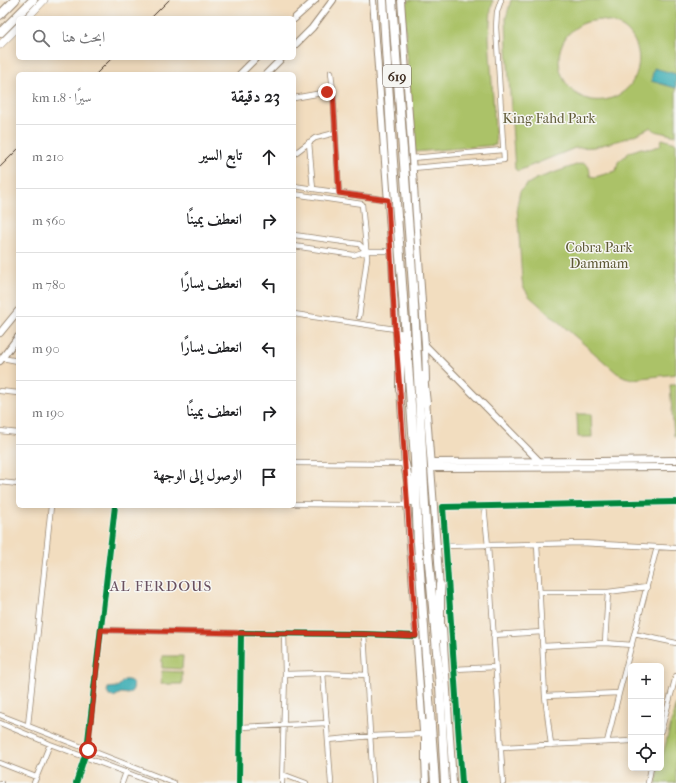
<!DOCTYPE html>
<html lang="ar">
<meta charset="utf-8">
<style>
body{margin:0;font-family:"IM FELL French Canon",Amiri,serif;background:#f2f2f2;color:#202124;direction:rtl}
.controls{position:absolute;right:12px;bottom:12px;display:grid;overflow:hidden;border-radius:6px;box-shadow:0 2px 10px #0003}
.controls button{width:36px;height:36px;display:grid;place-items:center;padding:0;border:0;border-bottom:1px solid #e0e0e0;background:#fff;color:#202124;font:20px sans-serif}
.stop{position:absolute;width:12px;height:12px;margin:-9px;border:3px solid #c8321e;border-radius:50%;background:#fff}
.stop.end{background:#c8321e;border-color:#fff;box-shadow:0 1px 4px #0008}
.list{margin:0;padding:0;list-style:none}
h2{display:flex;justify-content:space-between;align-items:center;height:52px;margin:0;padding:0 16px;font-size:17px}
h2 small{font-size:13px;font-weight:400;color:#757577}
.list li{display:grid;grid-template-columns:26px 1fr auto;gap:12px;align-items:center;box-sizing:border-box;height:64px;padding:0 16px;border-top:1px solid #e0e0e0}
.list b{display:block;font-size:15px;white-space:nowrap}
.list em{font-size:13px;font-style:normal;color:#757577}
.icon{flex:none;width:22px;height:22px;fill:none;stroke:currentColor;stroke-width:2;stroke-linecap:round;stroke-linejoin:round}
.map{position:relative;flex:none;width:676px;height:783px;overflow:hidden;direction:ltr}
.search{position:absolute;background:#fff;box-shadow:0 2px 10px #0003;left:16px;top:16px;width:280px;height:44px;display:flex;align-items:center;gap:10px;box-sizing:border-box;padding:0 14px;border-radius:6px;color:#757577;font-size:15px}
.panel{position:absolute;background:#fff;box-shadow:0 2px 10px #0003;left:16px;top:72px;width:280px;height:436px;border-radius:6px;direction:rtl}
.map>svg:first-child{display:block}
.green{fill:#abc267;stroke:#737642;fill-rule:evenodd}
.water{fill:#39abb2;stroke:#3a6a68}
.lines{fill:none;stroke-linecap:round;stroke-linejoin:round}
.street-casing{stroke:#96846e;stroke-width:6}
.secondary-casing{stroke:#96846e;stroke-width:8}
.primary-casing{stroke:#96846e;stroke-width:8}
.highway-casing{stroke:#96846e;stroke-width:10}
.street{stroke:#fff;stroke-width:4.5}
.secondary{stroke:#fff;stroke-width:6}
.primary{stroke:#fff;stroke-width:7}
.highway{stroke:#fff;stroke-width:8}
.rail{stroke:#3b2a1e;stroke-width:1}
.cycleway-casing{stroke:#f6f6f2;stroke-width:8}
.cycleway{stroke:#00873e;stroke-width:6}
.route{stroke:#c8321e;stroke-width:5}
.labels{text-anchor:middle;stroke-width:3;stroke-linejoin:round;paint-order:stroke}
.shield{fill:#f6f6f2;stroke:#73675e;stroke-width:1}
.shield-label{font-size:13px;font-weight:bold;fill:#3b2a1e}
.park-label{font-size:14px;fill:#5d5834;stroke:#f6f6f2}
.neighbourhood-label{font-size:15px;letter-spacing:1px;fill:#6a5261;stroke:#f6f6f2}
</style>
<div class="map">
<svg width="676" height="783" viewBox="0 0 676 783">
<rect width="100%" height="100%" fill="#f6f6f2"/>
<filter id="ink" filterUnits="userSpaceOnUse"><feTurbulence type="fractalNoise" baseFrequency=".025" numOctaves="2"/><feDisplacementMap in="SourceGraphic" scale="8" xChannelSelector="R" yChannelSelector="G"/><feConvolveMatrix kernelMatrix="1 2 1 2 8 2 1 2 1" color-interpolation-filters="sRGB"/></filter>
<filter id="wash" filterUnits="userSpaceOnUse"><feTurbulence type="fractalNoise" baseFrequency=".012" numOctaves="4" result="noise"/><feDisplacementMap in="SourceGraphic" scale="16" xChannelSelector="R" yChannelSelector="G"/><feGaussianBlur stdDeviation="0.9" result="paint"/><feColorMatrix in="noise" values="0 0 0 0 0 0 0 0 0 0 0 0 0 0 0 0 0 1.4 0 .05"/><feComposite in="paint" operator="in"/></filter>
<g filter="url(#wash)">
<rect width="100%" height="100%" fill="#f2ddbf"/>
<path class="green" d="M403,0H493L491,10L489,37L496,145L414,152Z
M511,0H676V136L655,131L651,127L637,134L621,140L594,147L575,148L518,171L515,169L507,48L506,18ZM599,20C608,21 617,23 625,29C641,42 643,67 631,84C626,91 618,96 609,99C561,111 538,43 584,23C589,21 595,21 599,20Z
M662,139L676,143V374L633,379L625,377L617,373L529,296L523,286L522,280L517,206L520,191L526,185L536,179L582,163C589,163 590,170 590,176L595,177L616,171L618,162L630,152L641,148L649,149L660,146Z
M670,385H676V436H674Z
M577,414H591L592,437H578Z
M162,656H183L182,669L162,668Z
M162,671L182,672V684H161Z
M676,704V783H656L659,768H661V762Z"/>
<path class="water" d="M654,68L676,74V88L651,81Z
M124,680C132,679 136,684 132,691L128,694L121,693L114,697L109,696L107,692L108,688L117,687Z"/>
</g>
<g filter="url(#ink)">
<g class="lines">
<defs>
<path id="street" d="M331,72L333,91
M294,98L333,91L339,193
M309,142L313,189
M294,154L315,138L335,133
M412,158L503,150
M413,168L504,160L496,27L497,12L501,0
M294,186L388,200
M294,194L362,204L367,258L359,317
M294,235L359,244L366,251
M294,246L354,255L366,251H392
M294,314L395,329
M2,358L18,361
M0,391L18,393
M0,431L18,433
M294,463L405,464
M0,482L18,484
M294,504L407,505
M484,506L488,546L503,783
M537,544L545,696L551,745
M441,546L582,543L676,548
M540,592H608L647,587
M101,630L241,633
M364,634L373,783
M634,634L676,643
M493,635L542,632
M605,643L608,592
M543,646L605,643L632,645
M455,669L495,667
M323,673L331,783
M285,674L323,673L367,675
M545,696L619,693
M0,715L174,783
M0,723L50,744L154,783
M28,725L51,506
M241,727L327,723
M661,731L676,676
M329,740L371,736L423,734
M607,742L619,693L657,547
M501,747L631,741
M0,763L36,777
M282,774L306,783
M0,783H1
M34,783L50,744
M76,783L87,749L115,506
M122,783L126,772
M239,783L241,633L364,634L415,636
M282,783L285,674L284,632
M462,783L443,507L676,502
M648,783L651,768"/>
<path id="secondary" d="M373,0L391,243L397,344
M401,0L425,345L426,380
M294,19L315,0
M294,46L312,28L333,0
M240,74L256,58
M266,74L282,58
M0,333L18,311
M425,345L540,462
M0,361L18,337
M400,387L405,467
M426,400L440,588
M431,462L600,461L676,460
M432,468L676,467
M406,488L423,731
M443,629L453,783
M425,758L426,783"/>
<path id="primary" d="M27,18L44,0
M0,45L18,27"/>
<path id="highway" d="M383,0L392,148L415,459L418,543L435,783
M392,0L413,286L427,541L440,685L445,783
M0,15L15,0
M0,33L33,0
M400,334V390
M423,376L426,403
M405,464L412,501
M440,636V585
M426,761V724"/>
</defs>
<use href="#street" class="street-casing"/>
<use href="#secondary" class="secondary-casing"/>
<use href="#primary" class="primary-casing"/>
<use href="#highway" class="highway-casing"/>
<use href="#street" class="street"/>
<use href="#secondary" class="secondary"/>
<use href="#primary" class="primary"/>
<use href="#highway" class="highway"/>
<path class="rail" d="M151,18L169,0
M96,74L112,58
M0,167L18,149"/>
<defs>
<path id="cycleway" d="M76,783L87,749L115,506
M239,783L241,633L364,634L415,636
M462,783L443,507L676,502"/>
</defs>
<use href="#cycleway" class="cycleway-casing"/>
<use href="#cycleway" class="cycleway"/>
</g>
</g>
<g class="lines" filter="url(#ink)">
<path class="route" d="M88,750L101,630L241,633L364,634L416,636L400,390L395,329L388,200L339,193L333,91L327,92"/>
</g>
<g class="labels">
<rect class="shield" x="383" y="65" width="28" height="22" rx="3"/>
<g class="shield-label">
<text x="397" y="81">619</text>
</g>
<g class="park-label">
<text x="549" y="123">King Fahd Park</text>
<text x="599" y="252">Cobra Park<tspan x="599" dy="16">Dammam</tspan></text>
</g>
<g class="neighbourhood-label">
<text x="161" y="591">AL FERDOUS</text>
</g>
</g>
</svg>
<div class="controls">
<button>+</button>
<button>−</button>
<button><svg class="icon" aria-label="locate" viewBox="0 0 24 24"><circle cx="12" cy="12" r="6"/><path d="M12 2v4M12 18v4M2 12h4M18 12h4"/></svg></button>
</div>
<div class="stop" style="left:88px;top:750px"></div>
<div class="stop end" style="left:327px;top:92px"></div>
<div class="search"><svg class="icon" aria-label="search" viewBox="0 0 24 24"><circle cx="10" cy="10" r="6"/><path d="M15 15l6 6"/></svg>ابحث هنا</div>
<section class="panel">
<h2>23 دقيقة<small>سيرًا · 1.8 km</small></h2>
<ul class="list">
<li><svg class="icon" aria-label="ahead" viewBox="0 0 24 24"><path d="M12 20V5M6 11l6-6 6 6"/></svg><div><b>تابع السير</b></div><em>210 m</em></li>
<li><svg class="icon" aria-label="right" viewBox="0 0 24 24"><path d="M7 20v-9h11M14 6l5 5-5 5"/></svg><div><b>انعطف يمينًا</b></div><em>560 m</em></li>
<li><svg class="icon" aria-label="left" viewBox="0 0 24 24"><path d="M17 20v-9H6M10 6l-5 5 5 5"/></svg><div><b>انعطف يسارًا</b></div><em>780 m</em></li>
<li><svg class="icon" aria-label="left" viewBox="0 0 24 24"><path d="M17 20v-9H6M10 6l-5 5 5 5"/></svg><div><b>انعطف يسارًا</b></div><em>90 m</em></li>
<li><svg class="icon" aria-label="right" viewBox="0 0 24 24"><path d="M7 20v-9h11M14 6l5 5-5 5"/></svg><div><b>انعطف يمينًا</b></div><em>190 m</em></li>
<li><svg class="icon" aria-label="arrive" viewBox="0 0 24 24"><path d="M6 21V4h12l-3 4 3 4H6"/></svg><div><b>الوصول إلى الوجهة</b></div></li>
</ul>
</section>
</div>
